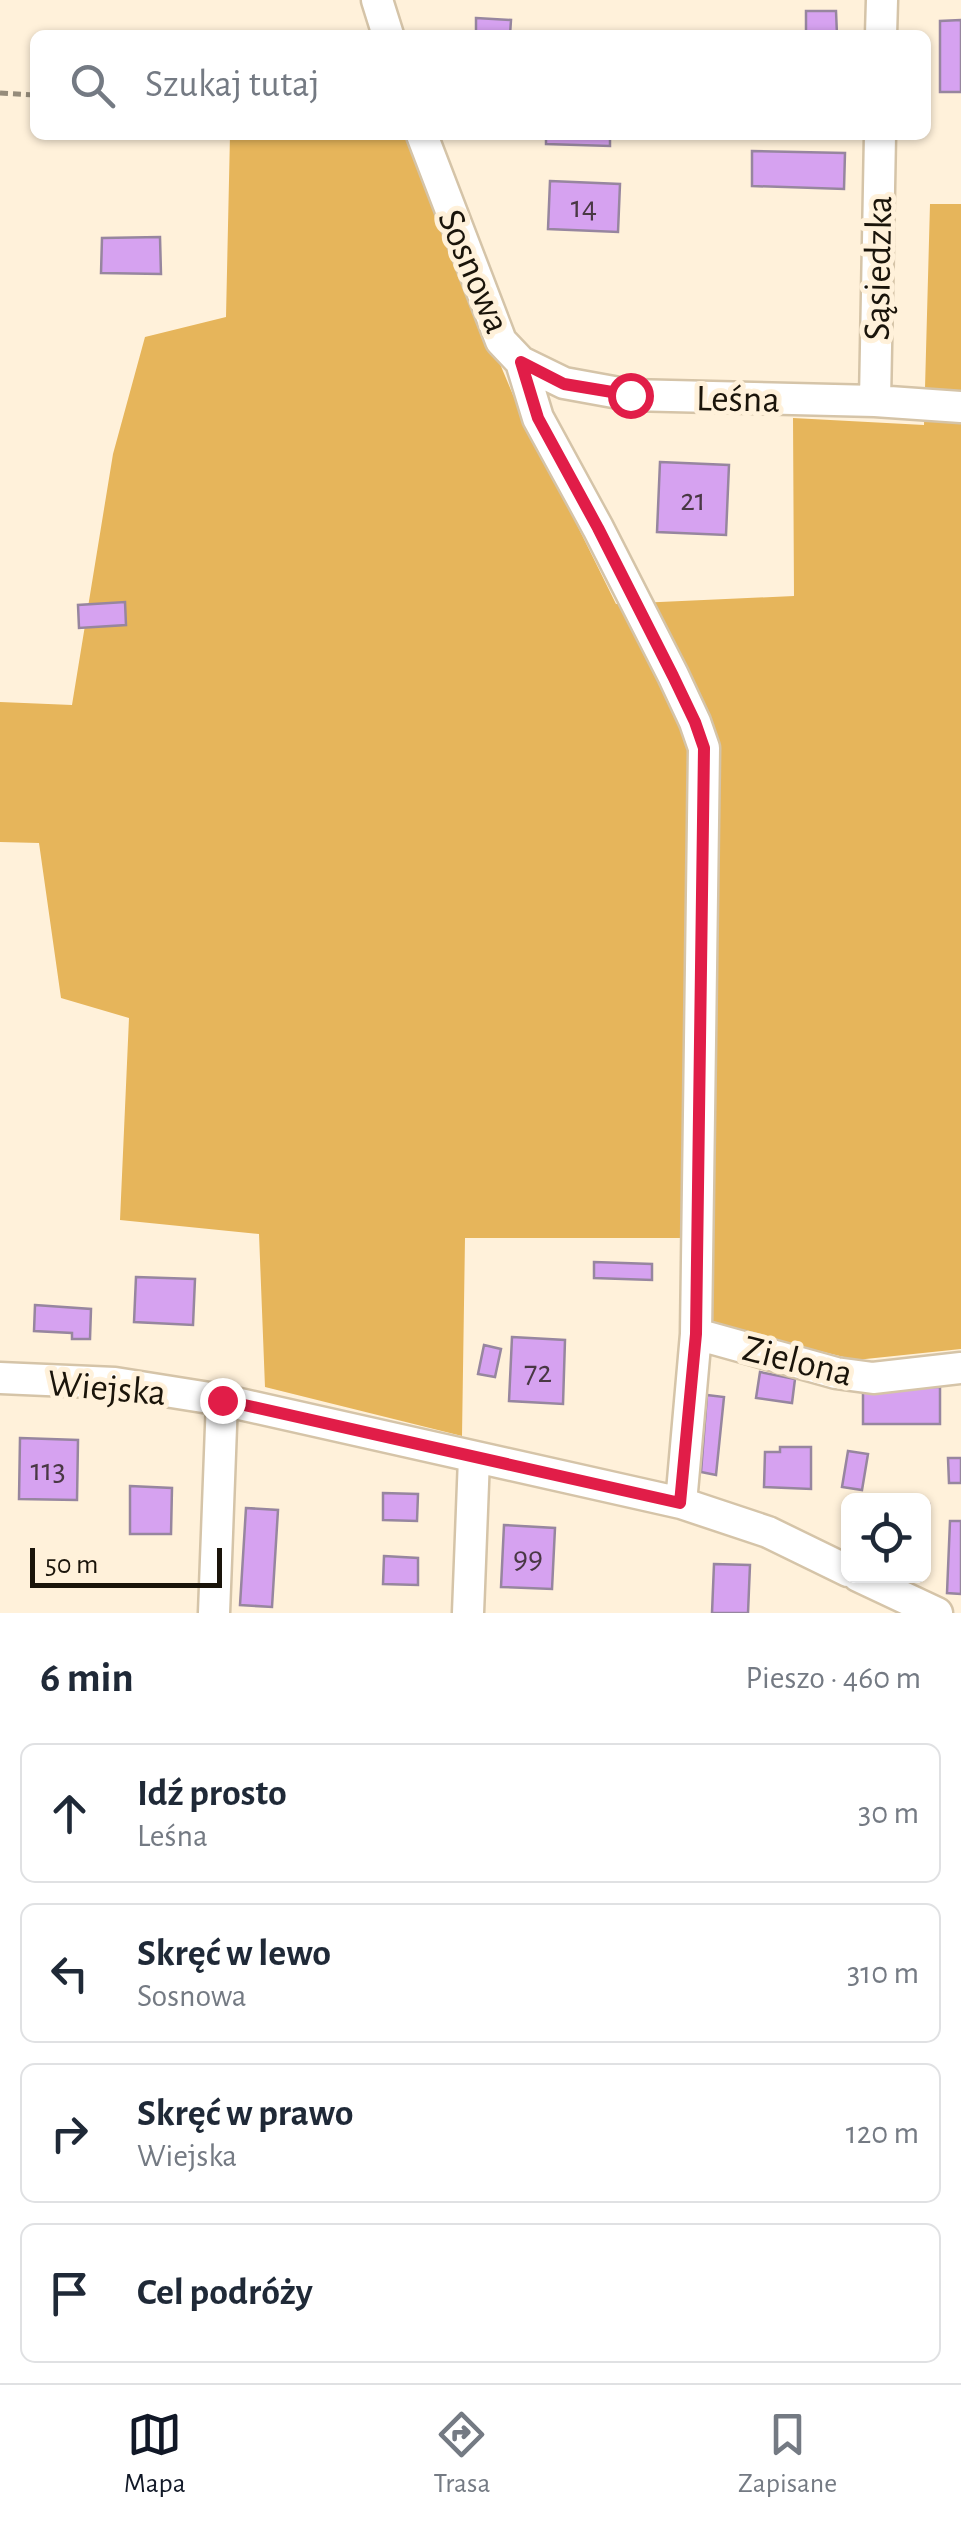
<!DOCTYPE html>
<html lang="pl">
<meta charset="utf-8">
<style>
body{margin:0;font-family:"Alegreya Sans",sans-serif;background:#f2f2f3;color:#1f2937}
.controls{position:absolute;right:30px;bottom:30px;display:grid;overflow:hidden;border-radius:15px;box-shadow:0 2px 8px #0004}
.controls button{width:90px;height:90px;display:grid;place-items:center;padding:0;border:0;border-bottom:2px solid #e0e1e3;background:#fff;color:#1f2937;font:50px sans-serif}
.scale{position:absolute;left:30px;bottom:25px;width:192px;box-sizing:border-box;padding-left:10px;border:5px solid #1a140a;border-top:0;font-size:28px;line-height:35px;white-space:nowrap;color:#1a140a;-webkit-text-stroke:8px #fff1da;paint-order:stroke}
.stop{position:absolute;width:30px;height:30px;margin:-22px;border:8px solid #e11d48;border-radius:50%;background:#fff}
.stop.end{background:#e11d48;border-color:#fff;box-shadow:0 2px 10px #0008}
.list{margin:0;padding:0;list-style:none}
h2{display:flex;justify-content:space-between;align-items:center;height:130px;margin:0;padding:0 40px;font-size:42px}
h2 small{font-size:32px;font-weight:400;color:#747a83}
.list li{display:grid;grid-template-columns:65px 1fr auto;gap:30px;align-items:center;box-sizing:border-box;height:140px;margin:0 20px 20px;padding:0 20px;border:2px solid #e0e1e3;border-radius:15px}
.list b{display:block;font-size:38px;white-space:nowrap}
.list p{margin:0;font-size:32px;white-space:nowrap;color:#747a83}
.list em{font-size:32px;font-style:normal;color:#747a83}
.icon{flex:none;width:55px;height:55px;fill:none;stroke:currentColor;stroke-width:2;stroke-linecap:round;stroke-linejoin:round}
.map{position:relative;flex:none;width:961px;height:1613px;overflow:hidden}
.search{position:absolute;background:#fff;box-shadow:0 2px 8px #0004;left:30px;right:30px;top:30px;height:110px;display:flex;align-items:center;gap:25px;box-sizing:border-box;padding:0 35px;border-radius:15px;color:#747a83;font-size:38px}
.sheet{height:770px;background:#fff}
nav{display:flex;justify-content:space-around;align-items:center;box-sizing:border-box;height:140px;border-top:2px solid #e0e1e3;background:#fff;font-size:28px;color:#747a83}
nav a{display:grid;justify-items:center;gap:5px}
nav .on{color:#111827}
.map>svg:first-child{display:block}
.forest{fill:#e6b55b}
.building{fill:#d6a2f0;stroke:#97869f;stroke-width:2.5}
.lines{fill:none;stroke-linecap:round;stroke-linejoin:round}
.street-casing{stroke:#d5c4a8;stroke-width:35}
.path{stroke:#968c7b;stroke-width:5;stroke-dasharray:8 5;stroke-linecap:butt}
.street{stroke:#fff;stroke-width:30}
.route{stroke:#e11d48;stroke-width:12}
.labels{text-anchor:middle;stroke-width:10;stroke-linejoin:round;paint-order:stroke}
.number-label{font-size:32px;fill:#493844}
.street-label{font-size:38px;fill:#1a140a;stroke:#fff1da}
</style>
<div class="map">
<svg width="961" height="1613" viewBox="0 0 961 1613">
<rect width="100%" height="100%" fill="#fff1da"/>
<path class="forest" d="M230,135H404L513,395L616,604L794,596L793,418L924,425L930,204H961V1349L856,1360L707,1323L709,1238H465L462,1436L265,1387L259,1234L120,1220L129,1018L61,998L39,843L0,842V702L72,705L113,454L145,337L226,317Z"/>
<path class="building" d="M806,11H836L837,35H806Z
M476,18L511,20L510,35H476Z
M961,20V92H940V21Z
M546,135H610V146L546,144Z
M752,151L845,153L844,189L752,186Z
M550,181L620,184L618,232L548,229Z
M160,237L161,274L101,273L102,238Z
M660,462L729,465L726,535L657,532Z
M125,602L126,625L79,628L78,605Z
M594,1262L652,1264V1280L594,1278Z
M136,1277L195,1279L193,1325L134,1322Z
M35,1305L91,1309L90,1339H72V1333L34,1331Z
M512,1337L565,1340L563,1404L509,1401Z
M484,1345L501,1349L495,1377L478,1374Z
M760,1372L795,1379L792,1403L756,1398Z
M863,1386L940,1387V1424H863Z
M707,1395L724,1397L716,1475L701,1472Z
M20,1438L78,1440L77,1500L19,1499Z
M780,1447H811V1489L764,1487L765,1452H780Z
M848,1451L868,1454L862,1490L842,1487Z
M948,1458H961V1483H949Z
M130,1486L172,1488L171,1534H130Z
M383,1493L418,1494L417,1521L383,1520Z
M924,1504H929L926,1576H910H924Z
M246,1508L278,1510L272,1607L240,1605Z
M950,1521H961V1594L947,1593Z
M504,1525L555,1528L552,1589L501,1587Z
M384,1556L418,1558V1585L383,1584Z
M714,1564L750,1565L748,1613H712Z"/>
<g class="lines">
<defs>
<path id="street" d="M377,0L388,35
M881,35L882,0
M422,135L501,341L521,362L538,418L598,528L673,675L695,722L704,748L696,1334L681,1503
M521,362L564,383L630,395L875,401L961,407
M875,401L880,135
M696,1334L836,1373L873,1378L961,1368
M0,1378L115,1383L222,1400L681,1503L768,1532L848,1571
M858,1576L937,1613
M214,1613L222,1400
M468,1613L474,1458"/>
</defs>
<use href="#street" class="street-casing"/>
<path class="path" d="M0,93L35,95"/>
<use href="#street" class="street"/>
</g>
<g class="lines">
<path class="route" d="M222,1400L680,1503L696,1334L704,748L695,722L673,676L598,528L538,418L521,362L564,384L630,395"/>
</g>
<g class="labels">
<g class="number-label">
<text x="584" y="217">14</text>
<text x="693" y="510">21</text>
<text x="538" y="1382">72</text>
<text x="48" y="1480">113</text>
<text x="528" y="1568">99</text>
</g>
<g class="street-label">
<text transform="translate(877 268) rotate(-89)" y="13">Sąsiedzka</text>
<text transform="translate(475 271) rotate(67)" y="13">Sosnowa</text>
<text transform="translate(738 398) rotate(1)" y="13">Leśna</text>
<text transform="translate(798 1360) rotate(14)" y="13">Zielona</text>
<text transform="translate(107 1387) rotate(5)" y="13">Wiejska</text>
</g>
</g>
</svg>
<div class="controls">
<button><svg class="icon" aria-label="locate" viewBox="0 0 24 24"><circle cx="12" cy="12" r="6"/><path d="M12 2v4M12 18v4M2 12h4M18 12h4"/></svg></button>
</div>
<div class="scale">50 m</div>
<div class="stop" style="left:630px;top:395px"></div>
<div class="stop end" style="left:222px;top:1400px"></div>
<div class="search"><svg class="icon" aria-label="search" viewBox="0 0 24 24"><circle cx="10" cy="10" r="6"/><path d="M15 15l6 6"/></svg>Szukaj tutaj</div>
</div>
<section class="sheet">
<h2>6 min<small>Pieszo · 460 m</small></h2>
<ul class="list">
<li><svg class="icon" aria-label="ahead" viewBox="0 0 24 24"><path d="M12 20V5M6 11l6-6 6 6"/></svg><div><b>Idź prosto</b><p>Leśna</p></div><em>30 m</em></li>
<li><svg class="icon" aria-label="left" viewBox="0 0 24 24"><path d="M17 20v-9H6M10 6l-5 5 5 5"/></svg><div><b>Skręć w lewo</b><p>Sosnowa</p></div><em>310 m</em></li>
<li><svg class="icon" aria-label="right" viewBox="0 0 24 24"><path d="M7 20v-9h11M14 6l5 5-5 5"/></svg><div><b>Skręć w prawo</b><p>Wiejska</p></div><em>120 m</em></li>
<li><svg class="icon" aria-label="arrive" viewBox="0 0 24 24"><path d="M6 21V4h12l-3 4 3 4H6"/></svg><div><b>Cel podróży</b></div></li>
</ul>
</section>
<nav>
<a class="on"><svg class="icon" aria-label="map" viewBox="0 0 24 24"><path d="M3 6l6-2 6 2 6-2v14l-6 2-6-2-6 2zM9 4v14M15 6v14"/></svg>Mapa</a>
<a><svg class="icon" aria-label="directions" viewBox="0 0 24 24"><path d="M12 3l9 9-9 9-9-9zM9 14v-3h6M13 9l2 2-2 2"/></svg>Trasa</a>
<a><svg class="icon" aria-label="saved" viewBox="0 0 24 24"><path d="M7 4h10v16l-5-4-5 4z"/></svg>Zapisane</a>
</nav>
